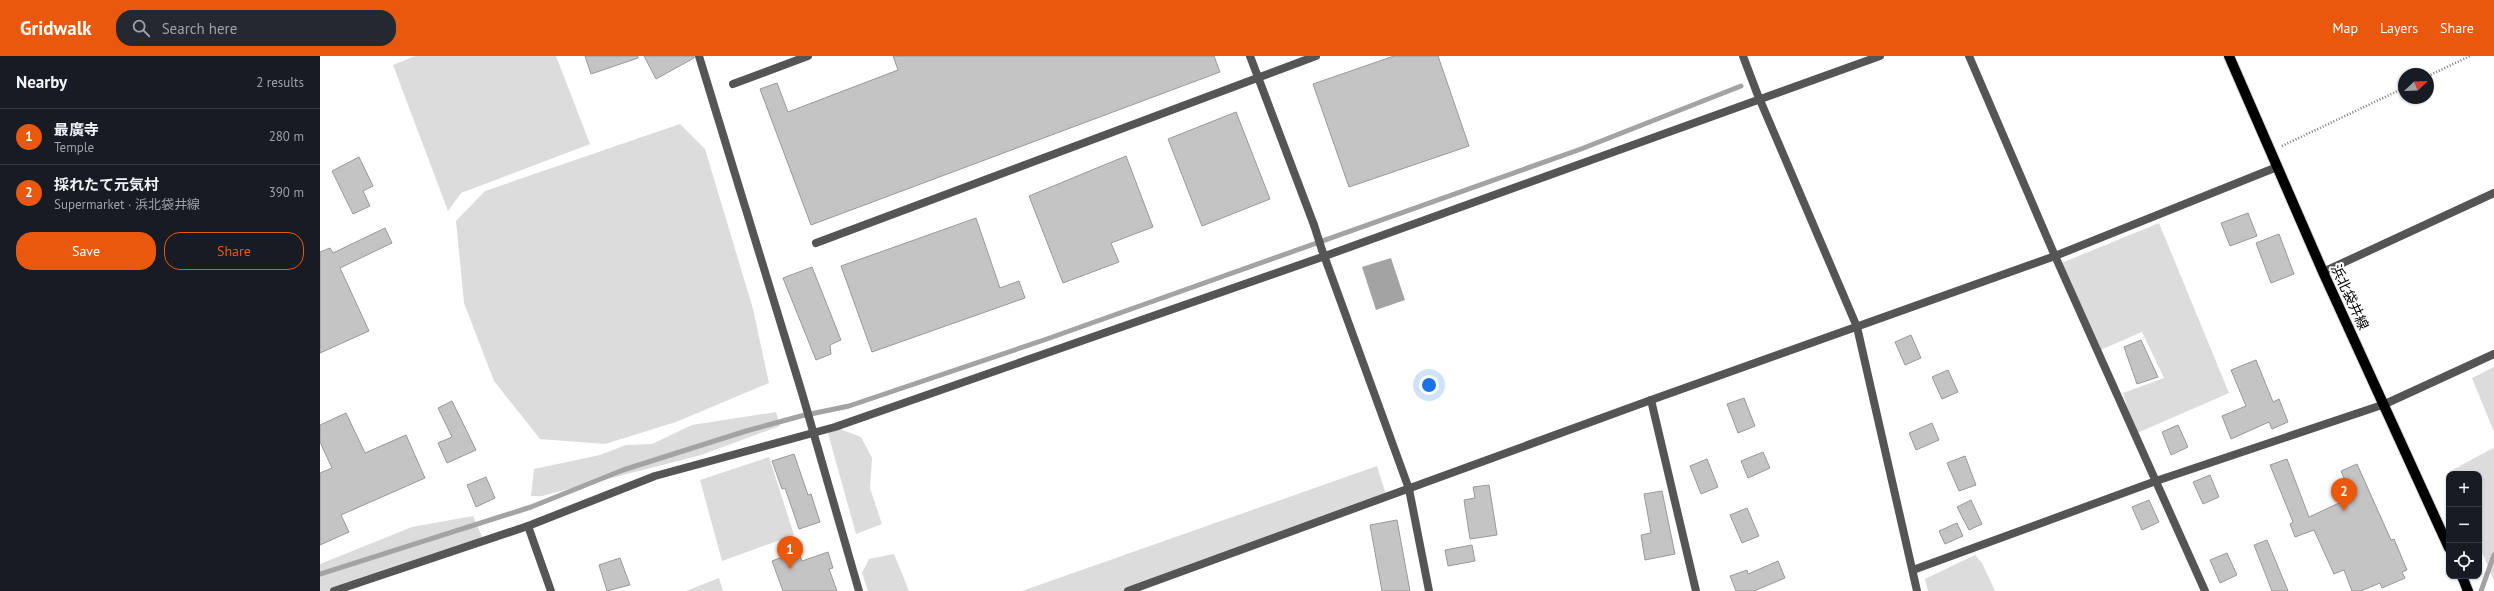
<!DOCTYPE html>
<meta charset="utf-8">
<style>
body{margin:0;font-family:"PT Sans","Noto Sans JP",sans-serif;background:#242831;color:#f1f3f6}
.controls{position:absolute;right:12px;bottom:12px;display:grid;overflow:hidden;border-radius:8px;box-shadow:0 1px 3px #0004}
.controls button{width:36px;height:36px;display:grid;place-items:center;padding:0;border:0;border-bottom:1px solid #363941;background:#171b24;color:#f1f3f6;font:20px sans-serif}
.compass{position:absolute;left:2078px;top:12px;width:36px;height:36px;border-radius:50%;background:#171b24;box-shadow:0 1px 3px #0004;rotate:67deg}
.you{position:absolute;left:1109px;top:329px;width:14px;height:14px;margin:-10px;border:3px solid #fff;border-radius:50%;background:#1a73e8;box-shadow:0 0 0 6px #1a73e833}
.badge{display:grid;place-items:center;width:26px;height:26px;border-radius:50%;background:#ea580c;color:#fff;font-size:13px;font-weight:700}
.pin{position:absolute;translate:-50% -33px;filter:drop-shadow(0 1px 2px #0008)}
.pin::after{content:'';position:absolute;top:21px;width:14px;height:12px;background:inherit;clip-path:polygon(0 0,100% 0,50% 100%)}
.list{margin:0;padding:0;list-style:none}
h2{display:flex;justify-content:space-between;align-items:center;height:52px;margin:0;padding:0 16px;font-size:17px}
h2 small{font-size:13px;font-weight:400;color:#9ea1a6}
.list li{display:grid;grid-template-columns:26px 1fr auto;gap:12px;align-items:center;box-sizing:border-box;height:56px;padding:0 16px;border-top:1px solid #363941}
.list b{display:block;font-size:15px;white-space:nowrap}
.list p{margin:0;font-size:13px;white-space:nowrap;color:#9ea1a6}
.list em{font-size:13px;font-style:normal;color:#9ea1a6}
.actions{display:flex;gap:8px;padding:12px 16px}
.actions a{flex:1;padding:9px 0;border:1px solid #ea580c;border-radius:16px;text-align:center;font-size:14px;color:#ea580c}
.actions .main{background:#ea580c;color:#fff}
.icon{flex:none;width:22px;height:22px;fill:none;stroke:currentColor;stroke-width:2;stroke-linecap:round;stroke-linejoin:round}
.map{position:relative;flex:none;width:2174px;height:535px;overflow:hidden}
header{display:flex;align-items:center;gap:24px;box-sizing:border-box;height:56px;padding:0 20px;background:#ea580c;color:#fff}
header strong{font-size:19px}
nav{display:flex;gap:22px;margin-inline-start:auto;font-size:14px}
.search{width:280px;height:36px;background:#242831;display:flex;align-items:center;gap:10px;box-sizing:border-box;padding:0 14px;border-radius:16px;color:#9ea1a6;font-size:15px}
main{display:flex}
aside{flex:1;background:#171b24}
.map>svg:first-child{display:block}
.green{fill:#dcdcdc}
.water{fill:#a3a3a3}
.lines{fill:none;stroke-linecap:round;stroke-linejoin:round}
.stream{stroke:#a3a3a3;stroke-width:5}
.building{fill:#c4c4c4;stroke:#999}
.primary-casing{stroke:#dbdbdb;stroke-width:12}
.path{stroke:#777;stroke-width:2.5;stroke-dasharray:1 2;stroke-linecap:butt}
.service{stroke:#555;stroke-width:8}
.minor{stroke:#555;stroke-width:8}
.tertiary{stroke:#555;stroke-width:8}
.primary{stroke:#000;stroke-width:10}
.labels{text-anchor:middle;stroke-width:4;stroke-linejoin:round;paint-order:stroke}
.street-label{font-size:14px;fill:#000;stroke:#fff}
</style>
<header>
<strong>Gridwalk</strong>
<div class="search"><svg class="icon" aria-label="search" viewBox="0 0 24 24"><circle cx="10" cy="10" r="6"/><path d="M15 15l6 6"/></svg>Search here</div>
<nav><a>Map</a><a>Layers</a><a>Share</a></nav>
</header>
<main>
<aside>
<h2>Nearby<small>2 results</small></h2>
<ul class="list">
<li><span class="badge">1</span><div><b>最廣寺</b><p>Temple</p></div><em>280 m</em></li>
<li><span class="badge">2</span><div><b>採れたて元気村</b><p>Supermarket · 浜北袋井線</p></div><em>390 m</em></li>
</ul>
<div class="actions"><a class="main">Save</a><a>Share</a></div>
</aside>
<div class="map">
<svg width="2174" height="535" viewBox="0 0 2174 535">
<rect width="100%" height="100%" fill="#fff"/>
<path class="green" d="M95,0H236L270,88L141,137L128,155L73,9Z
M360,68L385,93L433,253L449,327L356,366L285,388L220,383L174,325L144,247L136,165L165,135Z
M1839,167L1909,337L1815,378L1803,337L1844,322L1822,276L1778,295L1739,208Z
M2174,311V376L2152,322Z
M456,356L460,370L381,399L222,440H211L214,413L280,399L306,389L332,388L372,369Z
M515,371L541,381L552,402L550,432L562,468L536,478L507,374Z
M2173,392L2174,394V525L2159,489V418L2129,416Z
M449,401L474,479L402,505L380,424Z
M1057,410L1067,442L807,535H702Z
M153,460L164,485L15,535H0V508L92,471Z
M574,498L589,535H548L542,517L549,503Z
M1655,499L1662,507L1675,535H1608L1605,523Z
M399,522L403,535H366Z"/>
<path class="water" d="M1071,202L1085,244L1056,254L1042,211Z"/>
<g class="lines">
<path class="stream" d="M0,518L211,451L303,414L426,375L481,360L529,350L724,284L1261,93L1421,30
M2161,535L2174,499"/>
</g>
<path class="building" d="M265,0H318V2L271,18Z
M324,0H374V2L336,23Z
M573,0H894L900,16L491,169L440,33L457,27L468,56L578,14Z
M1074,0H1118L1149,90L1029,131L993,28Z
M916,56L950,143L882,170L848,83Z
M806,100L833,171L791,187L799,206L743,227L709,140Z
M39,101L53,130L43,135L50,150L33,158L12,115Z
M1928,157L1937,180L1910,190L1901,167Z
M656,162L680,232L699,225L705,242L552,296L521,210Z
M65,172L72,187L20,212L49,275L0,297V196L10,192L13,197Z
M1959,178L1974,218L1951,227L1936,187Z
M492,211L521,284L510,289L511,298L496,304L463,222Z
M1591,279L1601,302L1585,309L1575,286Z
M1821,284L1838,321L1817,328L1804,291Z
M1936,304L1953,346L1959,343L1968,366L1952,373L1949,366L1911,383L1902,360L1926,350L1911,314Z
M1628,314L1638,336L1622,343L1612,321Z
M1424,342L1435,370L1418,377L1407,348Z
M132,345L156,394L127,407L118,387L132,381L118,352Z
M26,357L45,397L86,379L105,422L21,459L29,476L0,489V417L12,412L0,386V369Z
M1612,367L1619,384L1596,394L1589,377Z
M1858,369L1868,391L1851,399L1842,376Z
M1443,396L1450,412L1428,422L1421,405Z
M474,398L488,439L491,438L500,466L479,473L465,432L462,433L452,405Z
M1645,400L1656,429L1639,435L1627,407Z
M1387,403L1398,431L1381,438L1370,410Z
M1967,403L1989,461L2032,441L2021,415L2037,408L2071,484L2074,483L2087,514L2082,516L2085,522L2062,532L2060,527L2041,535H2032L2024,514L2014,518L1994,474L1975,481L1970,468L1973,466L1950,409Z
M1890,419L1899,441L1883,448L1873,426Z
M166,421L175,442L156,451L147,429Z
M1169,429L1177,479L1150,483L1144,444L1155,442L1153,431Z
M1342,435L1355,498L1325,504L1321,479L1331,477L1324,438Z
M1651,444L1662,468L1649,474L1637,451Z
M1829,444L1839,466L1822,474L1812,451Z
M1427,452L1439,480L1422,487L1410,459Z
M1077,464L1090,535H1062L1050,469Z
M1637,467L1643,480L1625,488L1619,475Z
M1947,484L1968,535H1952L1934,489Z
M1152,489L1155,505L1128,510L1125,494Z
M478,495L482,505L508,496L513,512L509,513L517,535H463L452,505Z
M1907,497L1917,519L1900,527L1890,504Z
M300,502L310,529L287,535L279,509Z
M1458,505L1465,522L1434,535H1416L1410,520L1427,514L1428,518Z"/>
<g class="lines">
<defs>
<path id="primary" d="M1909,0L2003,216L2129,492
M2142,520L2148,535"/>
</defs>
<use href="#primary" class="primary-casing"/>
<path class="path" d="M2108,20L2150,0
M1962,90L2084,32"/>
<path class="service" d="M930,0L994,169
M1423,0L1437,37
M413,28L488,0
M496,187L996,0"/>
<path class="minor" d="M1649,0L1735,200L1885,535
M994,169L1002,194
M1537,271L1597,535
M1331,344L1376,535
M1089,433L1109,535
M208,470L231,535
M1593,514L1836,425L2065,348L2174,298"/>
<path class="tertiary" d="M379,0L482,337L539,535
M1437,37L1537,271
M1002,194L1089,433
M2003,216L2174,137
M14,535L208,470L335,420L515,371L1005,200L1560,0
M808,535L1331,344L1735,200L1957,111"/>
<use href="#primary" class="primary"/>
</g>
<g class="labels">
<g class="street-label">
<text transform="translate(2030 241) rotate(65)" y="5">浜北袋井線</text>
</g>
</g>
</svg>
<div class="controls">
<button>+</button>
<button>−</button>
<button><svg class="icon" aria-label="locate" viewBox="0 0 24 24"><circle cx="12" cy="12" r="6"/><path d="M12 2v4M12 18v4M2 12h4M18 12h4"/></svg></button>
</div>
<svg class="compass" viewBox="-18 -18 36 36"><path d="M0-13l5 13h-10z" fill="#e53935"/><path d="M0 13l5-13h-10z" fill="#9ea1a6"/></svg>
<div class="you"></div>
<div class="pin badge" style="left:470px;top:513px">1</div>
<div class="pin badge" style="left:2024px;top:455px">2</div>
</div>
</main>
